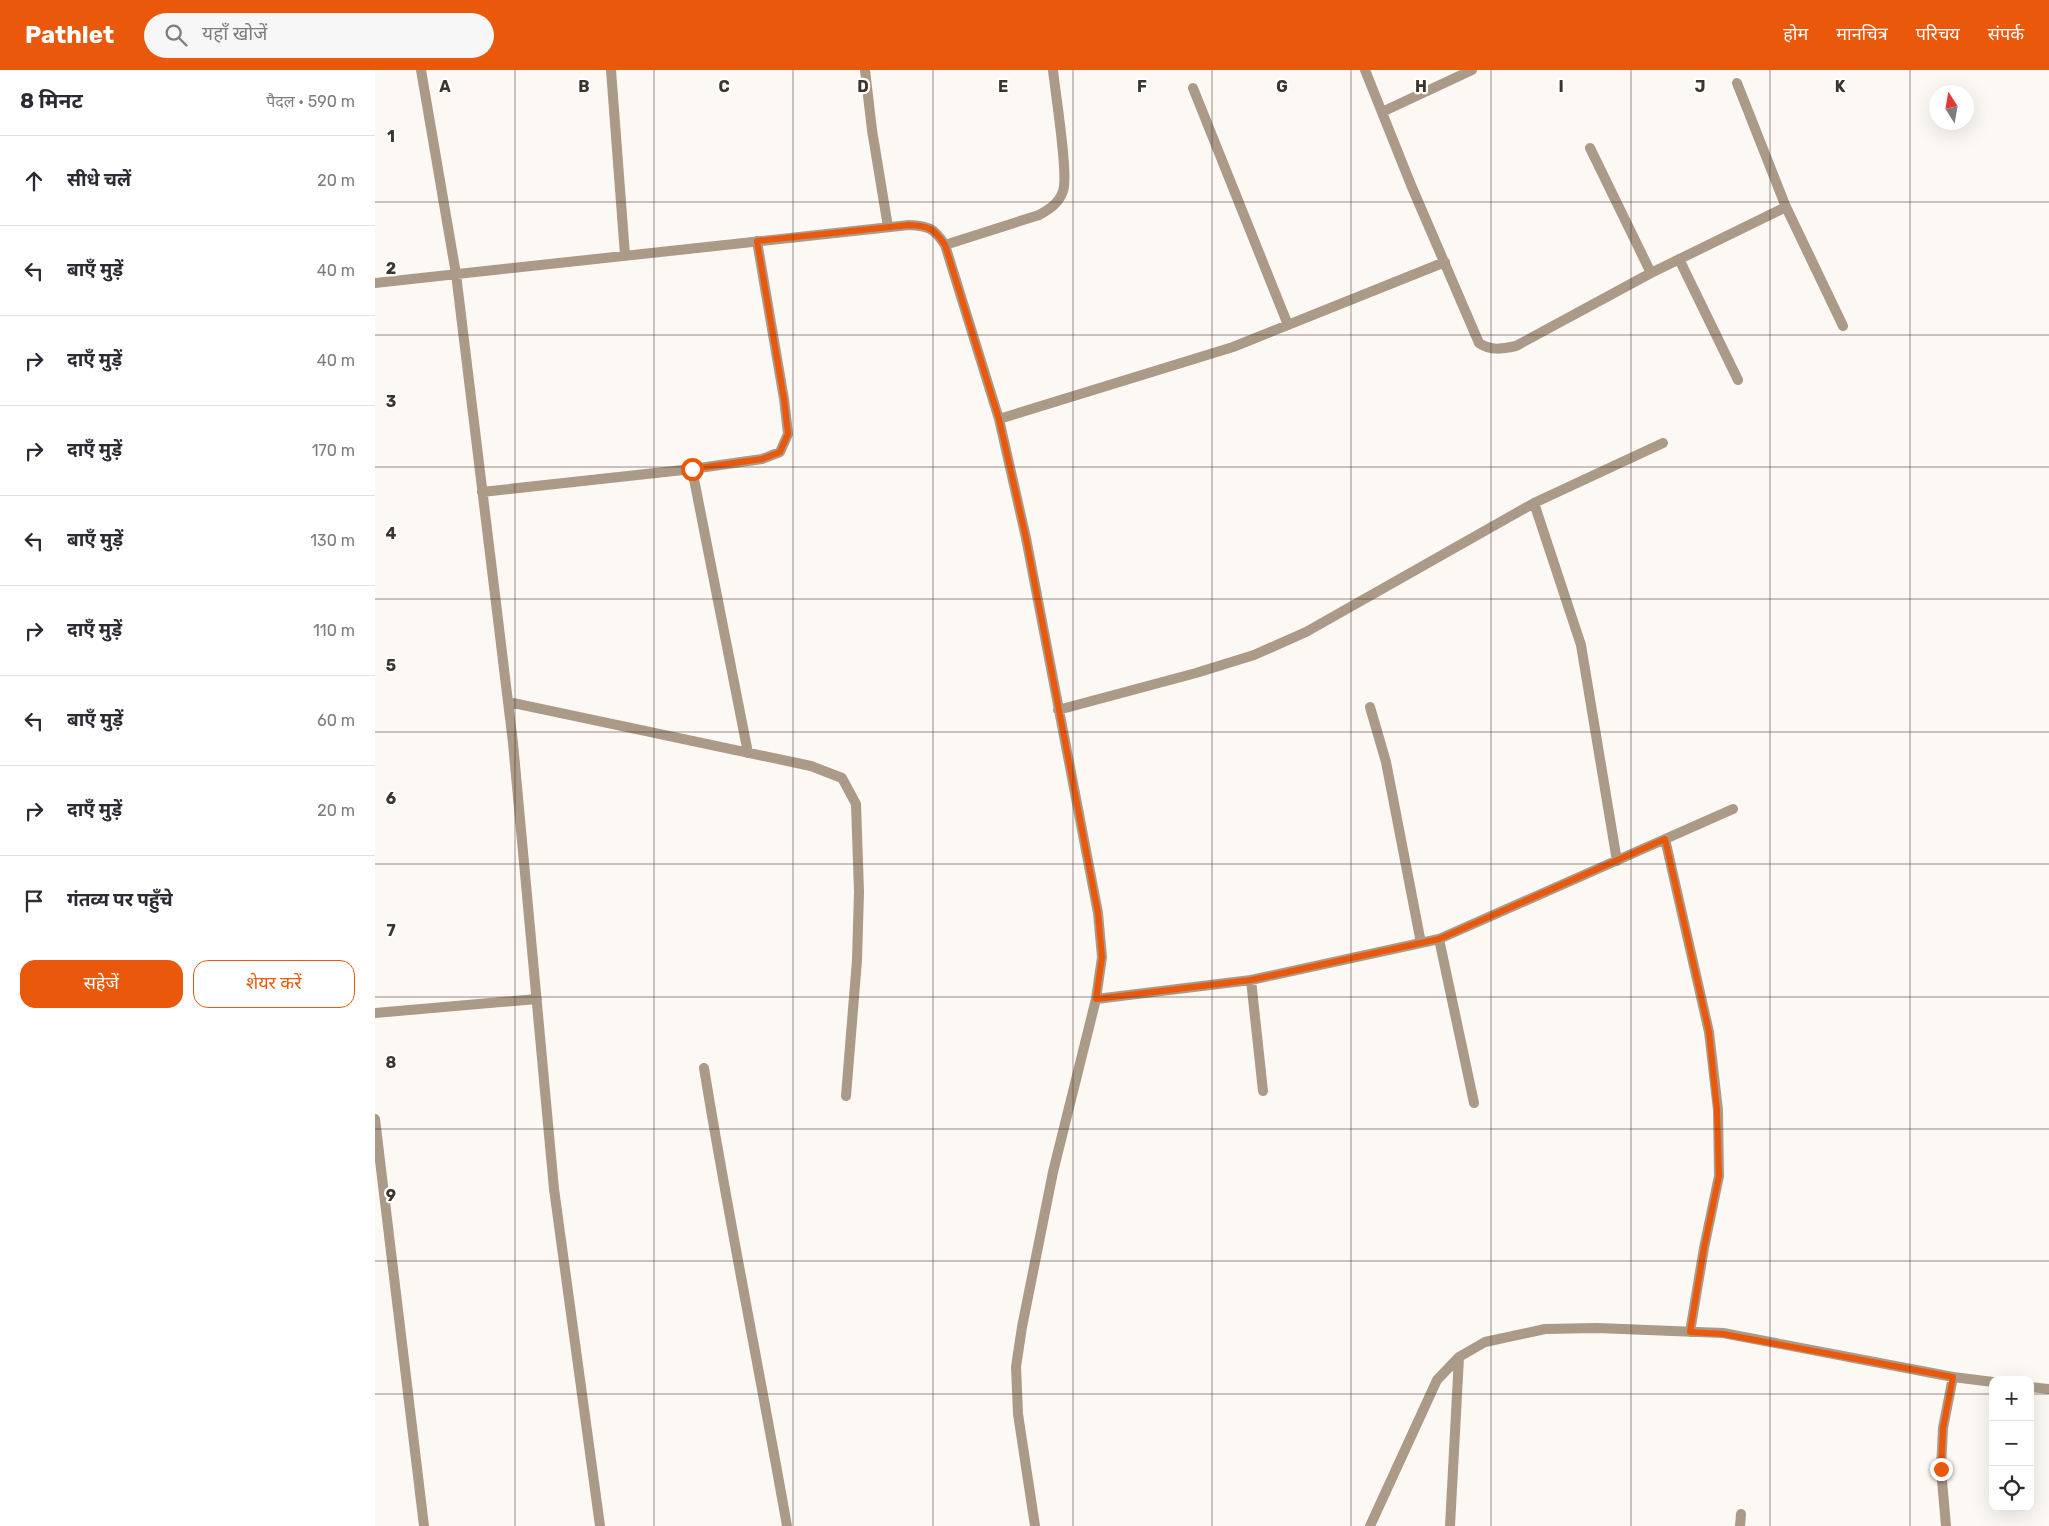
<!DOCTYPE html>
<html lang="hi">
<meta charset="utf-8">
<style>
body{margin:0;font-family:Rubik,"Noto Sans Devanagari",sans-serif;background:#f7f7f7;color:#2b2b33}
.controls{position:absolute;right:15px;bottom:15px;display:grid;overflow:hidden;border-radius:10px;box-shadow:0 5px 20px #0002}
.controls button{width:45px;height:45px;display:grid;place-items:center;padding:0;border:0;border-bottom:1px solid #e1e1e2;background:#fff;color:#2b2b33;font:25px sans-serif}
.compass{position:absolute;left:1554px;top:15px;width:45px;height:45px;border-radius:50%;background:#fff;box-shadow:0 5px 20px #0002;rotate:349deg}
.stop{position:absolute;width:15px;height:15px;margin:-11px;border:4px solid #ea580c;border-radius:50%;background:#fff}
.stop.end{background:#ea580c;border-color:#fff;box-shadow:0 1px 5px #0008}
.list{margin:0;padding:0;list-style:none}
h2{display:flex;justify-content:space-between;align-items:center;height:65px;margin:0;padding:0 20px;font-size:21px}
h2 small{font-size:16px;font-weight:400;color:#7c7c81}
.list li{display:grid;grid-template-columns:32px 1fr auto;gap:15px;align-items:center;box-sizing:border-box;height:90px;padding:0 20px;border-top:1px solid #e1e1e2}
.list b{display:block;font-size:19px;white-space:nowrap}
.list em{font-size:16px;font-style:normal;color:#7c7c81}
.actions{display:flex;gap:10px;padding:15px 20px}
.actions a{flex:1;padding:11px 0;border:1px solid #ea580c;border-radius:15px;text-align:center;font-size:18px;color:#ea580c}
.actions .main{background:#ea580c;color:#fff}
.icon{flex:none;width:28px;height:28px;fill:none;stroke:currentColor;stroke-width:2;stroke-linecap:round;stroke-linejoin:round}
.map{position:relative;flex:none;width:1674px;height:1456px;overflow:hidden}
header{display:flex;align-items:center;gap:30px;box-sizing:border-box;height:70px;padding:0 25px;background:#ea580c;color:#fff}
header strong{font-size:24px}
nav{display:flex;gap:28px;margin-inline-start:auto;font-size:18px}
.search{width:350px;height:45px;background:#f7f7f7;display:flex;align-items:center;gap:12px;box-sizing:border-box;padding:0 18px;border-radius:28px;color:#7c7c81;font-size:19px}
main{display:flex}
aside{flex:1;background:#fff}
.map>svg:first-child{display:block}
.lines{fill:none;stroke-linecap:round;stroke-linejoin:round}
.street{stroke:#aa9a87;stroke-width:10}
.route{stroke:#ea580c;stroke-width:6}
.grid{fill:none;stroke:#3d342a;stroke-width:1;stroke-opacity:0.55}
.grid-label{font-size:16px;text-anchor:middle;font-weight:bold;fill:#3d342a;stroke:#fff;stroke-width:4.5;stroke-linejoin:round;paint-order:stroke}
</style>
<header>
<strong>Pathlet</strong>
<div class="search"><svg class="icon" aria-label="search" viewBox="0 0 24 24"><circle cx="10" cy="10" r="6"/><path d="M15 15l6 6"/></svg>यहाँ खोजें</div>
<nav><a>होम</a><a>मानचित्र</a><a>परिचय</a><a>संपर्क</a></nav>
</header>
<main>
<aside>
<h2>8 मिनट<small>पैदल · 590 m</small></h2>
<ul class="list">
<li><svg class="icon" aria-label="ahead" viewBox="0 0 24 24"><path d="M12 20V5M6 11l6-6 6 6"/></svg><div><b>सीधे चलें</b></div><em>20 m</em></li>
<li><svg class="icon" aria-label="left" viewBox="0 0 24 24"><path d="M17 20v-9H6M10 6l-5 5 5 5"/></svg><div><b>बाएँ मुड़ें</b></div><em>40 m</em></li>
<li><svg class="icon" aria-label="right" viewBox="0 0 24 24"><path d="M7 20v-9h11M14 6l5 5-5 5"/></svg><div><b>दाएँ मुड़ें</b></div><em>40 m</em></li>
<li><svg class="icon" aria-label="right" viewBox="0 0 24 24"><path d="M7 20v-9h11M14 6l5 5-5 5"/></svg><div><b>दाएँ मुड़ें</b></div><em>170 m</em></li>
<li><svg class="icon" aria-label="left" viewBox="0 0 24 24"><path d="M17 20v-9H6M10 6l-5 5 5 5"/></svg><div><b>बाएँ मुड़ें</b></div><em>130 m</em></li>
<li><svg class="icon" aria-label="right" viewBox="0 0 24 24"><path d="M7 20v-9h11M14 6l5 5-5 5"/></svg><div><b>दाएँ मुड़ें</b></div><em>110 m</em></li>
<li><svg class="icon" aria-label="left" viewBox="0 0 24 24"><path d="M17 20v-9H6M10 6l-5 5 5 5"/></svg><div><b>बाएँ मुड़ें</b></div><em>60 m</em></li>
<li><svg class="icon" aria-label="right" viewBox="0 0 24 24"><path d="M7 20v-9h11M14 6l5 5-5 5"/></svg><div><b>दाएँ मुड़ें</b></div><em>20 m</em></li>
<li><svg class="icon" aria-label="arrive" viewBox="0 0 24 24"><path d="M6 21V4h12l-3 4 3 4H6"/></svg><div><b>गंतव्य पर पहुँचे</b></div></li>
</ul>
<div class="actions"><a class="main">सहेजें</a><a>शेयर करें</a></div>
</aside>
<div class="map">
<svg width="1674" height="1456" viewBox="0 0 1674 1456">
<rect width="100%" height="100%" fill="#fcf8f3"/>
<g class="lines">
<path class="street" d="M46,0L81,204L138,673L179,1119L225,1456
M236,0L250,185
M490,0L497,60L513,157
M990,0L1036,115L1104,273C1116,281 1127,279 1141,276L1276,203L1411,137L1362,13
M818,18L913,255
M1007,42L1097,0
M1215,78L1276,203
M1411,137L1468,256
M570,175L664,145C675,139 684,133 688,121C694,106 680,21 678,0
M1304,189L1363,310
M0,213L534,155C554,156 559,158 570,175L624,349L651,468L723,843L727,887L721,929L678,1102L647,1257L641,1297L643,1344L660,1456
M624,349L858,277L1070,192
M317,399L373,683
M107,422L317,399L387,389L405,382L413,364L409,329L382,171
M1159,433L1206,575L1242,791
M133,632L436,696L467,708L481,734L484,822L482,890L471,1026
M995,637L1011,692L1046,873
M683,640L821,603L879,585L931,562L1159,433L1288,373
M1290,769L1334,962L1343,1040L1344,1106L1329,1178L1315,1262
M1064,869L1099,1033
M876,910L888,1021
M721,929L876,910L1064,869L1358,739
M0,943L162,929
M329,998C354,1151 385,1303 412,1456
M0,1049L49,1456
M1655,1317L1674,1319
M995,1456L1062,1310L1084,1287L1110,1272L1170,1259L1222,1258L1348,1263L1578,1307L1618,1312
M1075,1456L1084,1287
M1365,1456L1366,1444
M1571,1456L1566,1399L1568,1358L1578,1307"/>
</g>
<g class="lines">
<path class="route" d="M317,399L387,389L405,382L413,364L409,329L382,171L534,155C554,156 559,158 570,175L624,349L651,468L723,843L727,887L721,929L876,910L1064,869L1290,769L1334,962L1342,1040L1344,1106L1329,1178L1315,1262L1348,1264L1578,1307L1568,1358L1566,1399"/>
</g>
<path class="grid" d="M140,0V1456M279,0V1456M418,0V1456M558,0V1456M698,0V1456M837,0V1456M976,0V1456M1116,0V1456M1256,0V1456M1395,0V1456M1535,0V1456M0,132H1674M0,265H1674M0,397H1674M0,529H1674M0,662H1674M0,794H1674M0,927H1674M0,1059H1674M0,1191H1674M0,1324H1618M1655,1324H1674"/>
<g class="grid-label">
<text x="70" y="22">A</text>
<text x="209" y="22">B</text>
<text x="349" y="22">C</text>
<text x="488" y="22">D</text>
<text x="628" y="22">E</text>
<text x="767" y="22">F</text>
<text x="907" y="22">G</text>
<text x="1046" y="22">H</text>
<text x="1186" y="22">I</text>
<text x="1325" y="22">J</text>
<text x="1465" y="22">K</text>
<text x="16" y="72">1</text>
<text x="16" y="204">2</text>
<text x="16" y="337">3</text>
<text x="16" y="469">4</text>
<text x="16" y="601">5</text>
<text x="16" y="734">6</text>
<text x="16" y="866">7</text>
<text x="16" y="998">8</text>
<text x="16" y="1131">9</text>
</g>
</svg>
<div class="controls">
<button>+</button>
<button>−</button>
<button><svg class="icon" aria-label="locate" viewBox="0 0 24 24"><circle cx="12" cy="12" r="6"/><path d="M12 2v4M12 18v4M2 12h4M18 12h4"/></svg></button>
</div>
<svg class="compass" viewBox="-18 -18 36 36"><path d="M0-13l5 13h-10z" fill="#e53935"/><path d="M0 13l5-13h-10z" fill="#7c7c81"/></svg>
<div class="stop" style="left:317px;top:399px"></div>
<div class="stop end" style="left:1566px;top:1399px"></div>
</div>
</main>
